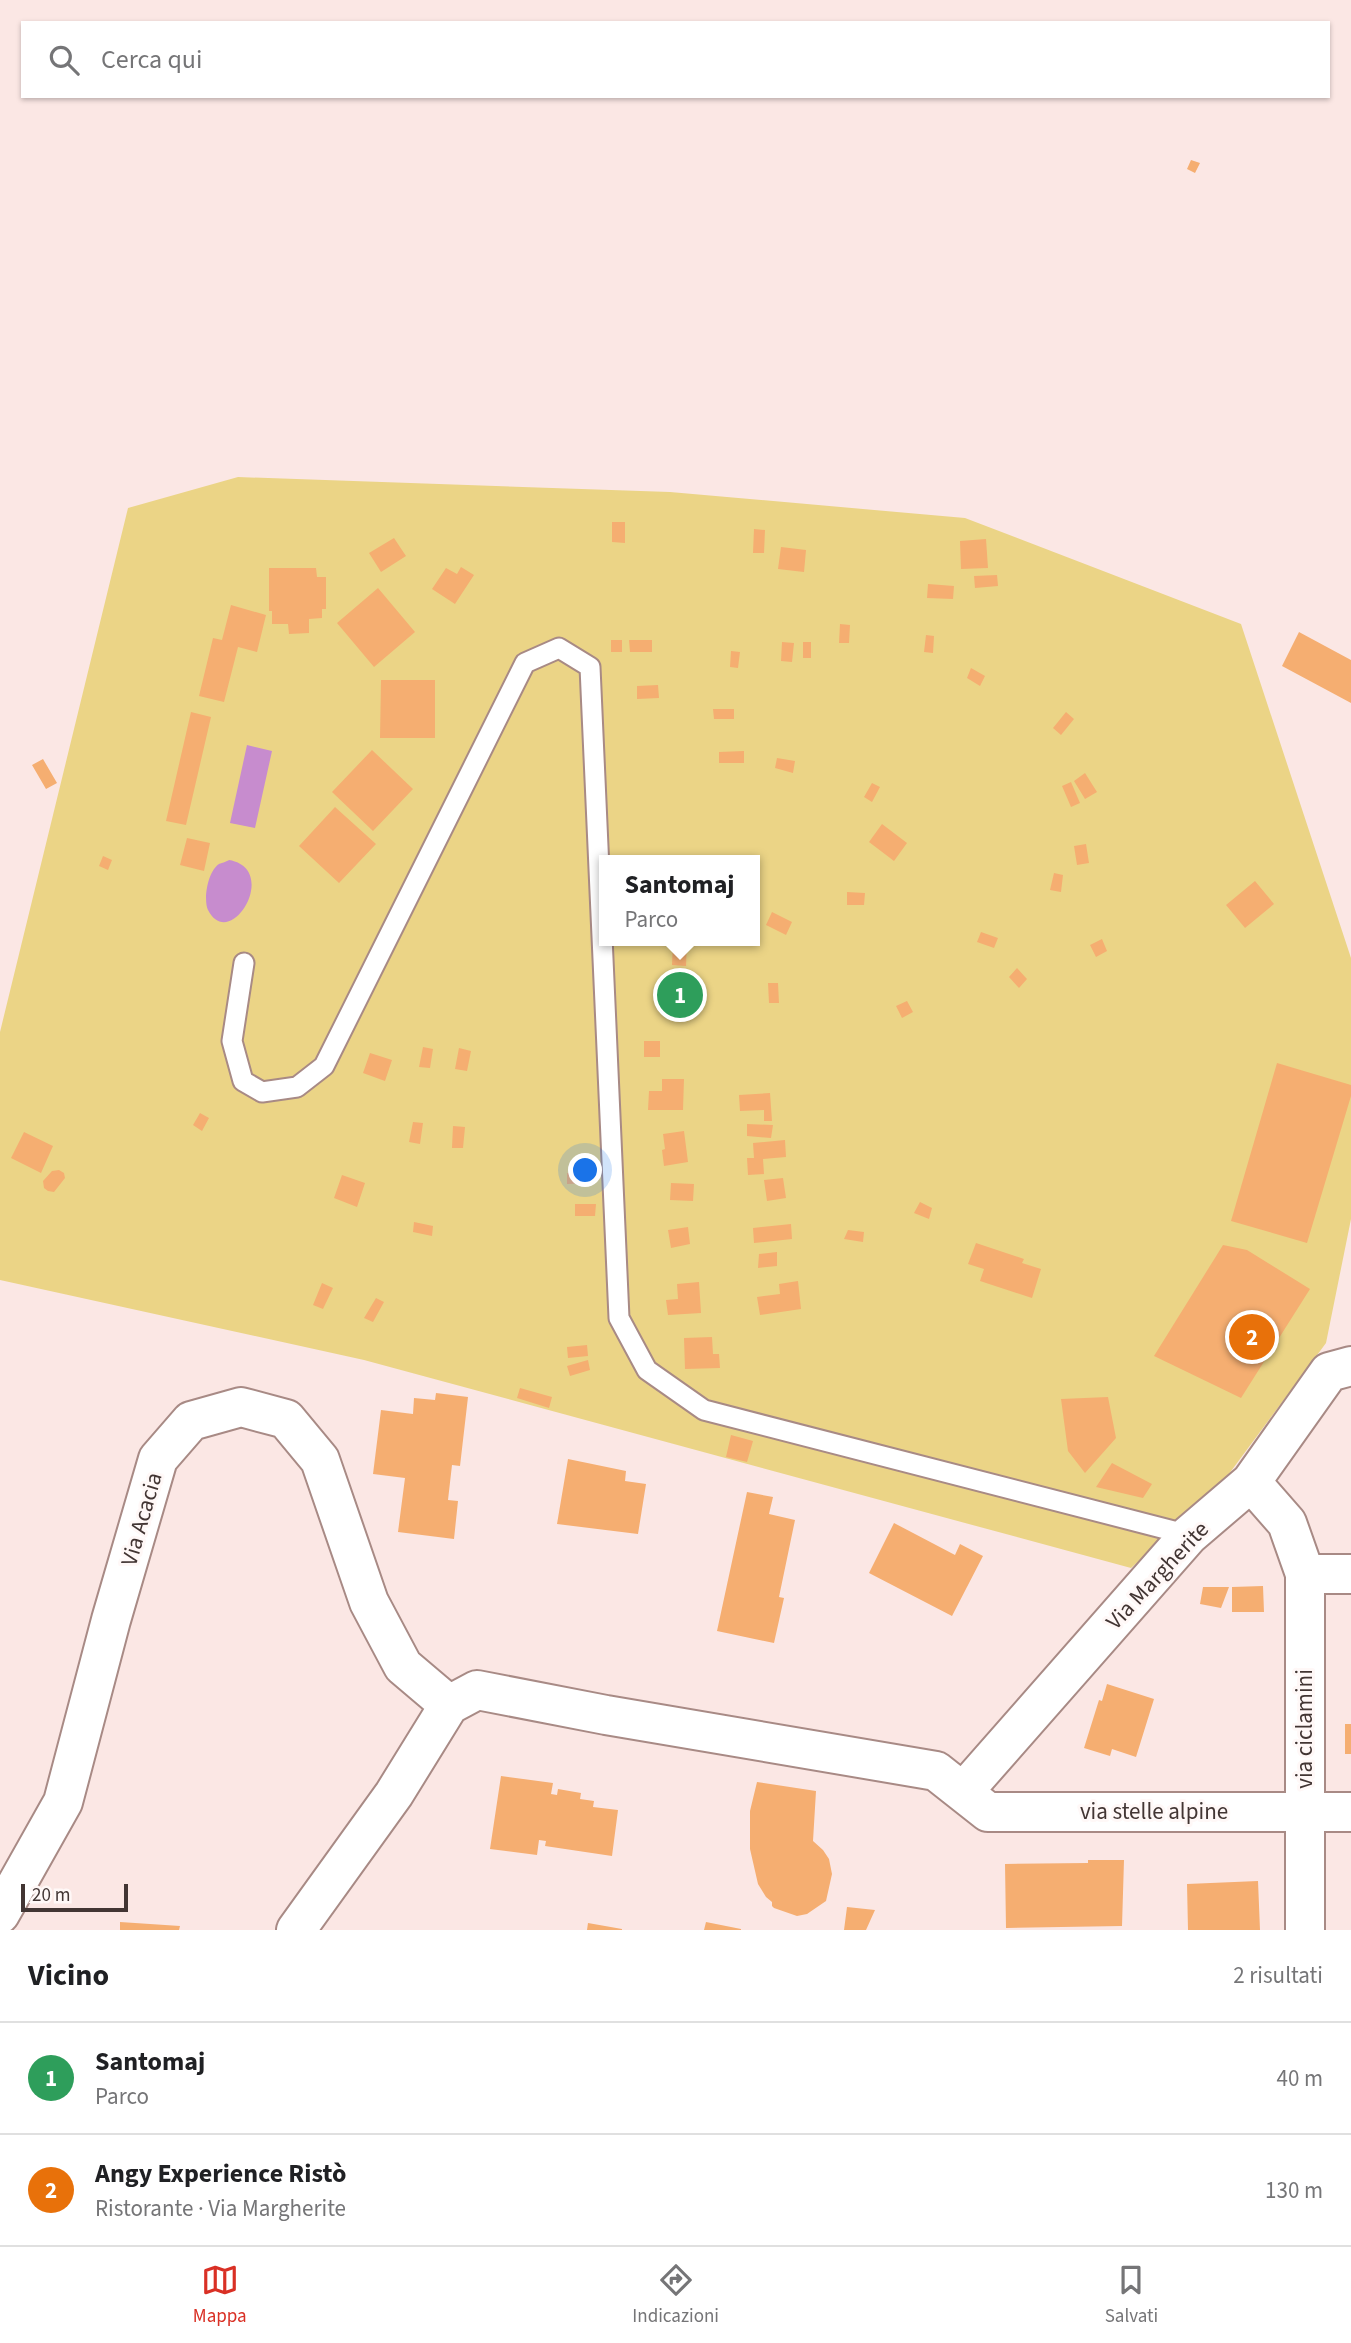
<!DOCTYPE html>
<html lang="it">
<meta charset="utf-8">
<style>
body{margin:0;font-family:"Source Sans 3",sans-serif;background:#f6f6f6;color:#202124}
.scale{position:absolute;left:21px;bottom:18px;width:107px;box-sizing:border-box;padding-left:7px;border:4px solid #423533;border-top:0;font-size:19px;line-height:24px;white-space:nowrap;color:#423533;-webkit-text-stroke:5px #fff8f7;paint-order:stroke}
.you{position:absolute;left:586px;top:1171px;width:24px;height:24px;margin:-18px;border:5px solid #fff;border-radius:50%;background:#1a73e8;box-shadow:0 0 0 10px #1a73e833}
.badge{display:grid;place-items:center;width:46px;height:46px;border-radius:50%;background:#d93025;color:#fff;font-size:23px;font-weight:700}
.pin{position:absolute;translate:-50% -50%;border:4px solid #fff;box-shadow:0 2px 7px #0006}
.popup{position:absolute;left:599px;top:855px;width:161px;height:91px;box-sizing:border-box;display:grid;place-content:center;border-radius:0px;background:#fff;filter:drop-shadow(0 2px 5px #0005);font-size:23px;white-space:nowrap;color:#757577}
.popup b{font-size:26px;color:#202124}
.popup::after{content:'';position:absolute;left:50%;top:100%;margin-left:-14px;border:14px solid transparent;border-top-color:#fff}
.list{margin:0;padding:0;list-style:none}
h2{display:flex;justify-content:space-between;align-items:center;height:91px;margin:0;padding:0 28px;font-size:30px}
h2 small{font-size:23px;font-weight:400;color:#757577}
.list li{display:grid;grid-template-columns:46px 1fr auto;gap:21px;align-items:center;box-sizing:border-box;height:112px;padding:0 28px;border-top:2px solid #e0e0e0}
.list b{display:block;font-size:26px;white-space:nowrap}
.list p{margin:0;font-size:23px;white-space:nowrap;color:#757577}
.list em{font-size:23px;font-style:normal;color:#757577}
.icon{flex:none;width:38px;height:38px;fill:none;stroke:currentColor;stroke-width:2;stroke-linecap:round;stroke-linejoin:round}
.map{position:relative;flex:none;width:1351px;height:1930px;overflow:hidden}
.search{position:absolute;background:#fff;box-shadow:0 2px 5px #0004;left:21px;right:21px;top:21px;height:77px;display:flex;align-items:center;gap:18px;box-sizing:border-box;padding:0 24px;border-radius:0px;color:#757577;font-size:26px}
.sheet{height:315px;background:#fff}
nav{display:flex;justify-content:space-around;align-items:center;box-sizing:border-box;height:98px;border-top:2px solid #e0e0e0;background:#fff;font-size:19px;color:#757577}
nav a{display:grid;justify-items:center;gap:4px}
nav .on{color:#d93025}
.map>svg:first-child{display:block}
.green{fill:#ebd486;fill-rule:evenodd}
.water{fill:#c78cce}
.building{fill:#f5ae71}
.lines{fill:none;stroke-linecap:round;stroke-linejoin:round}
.lane-casing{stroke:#a88a85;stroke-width:23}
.street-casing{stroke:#a88a85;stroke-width:42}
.lane{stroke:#fff;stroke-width:19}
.street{stroke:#fff;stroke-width:38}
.labels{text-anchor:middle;stroke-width:6;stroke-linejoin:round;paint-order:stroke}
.street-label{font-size:23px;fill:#423533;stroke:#fff8f7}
</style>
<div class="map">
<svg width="1351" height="1930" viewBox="0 0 1351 1930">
<rect width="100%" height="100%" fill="#fbe7e4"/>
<path class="green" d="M238,477L670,492L965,518L1241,624L1351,958V1219L1326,1343L1217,1490L1131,1568L364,1360L0,1280V1032L128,508ZM605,860H755V941H605Z"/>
<path class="water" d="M247,745L272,751L255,828L230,823Z
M229,860C281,869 230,953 208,910C203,899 208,871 219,864C219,864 228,861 229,860Z"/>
<path class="building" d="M1191,160L1200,163L1195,173L1187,169Z
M612,522H625V543L612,542Z
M754,529L765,530L764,553H753Z
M394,538L406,556L381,572L369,553Z
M986,539L988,568L961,569L960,541Z
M781,547L806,550L804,572L778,569Z
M461,567L474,575L455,604L432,589L446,568L457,574Z
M269,568H316L317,577H326V609H322V618L309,619V633L289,634L288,624H272V611H269Z
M997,575L998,586L975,588L974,576Z
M928,584L954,586L953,599L927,598Z
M378,588L415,632L374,667L337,623Z
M231,605L266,615L257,652L238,647L224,702L199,696L213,638L222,640Z
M840,624L850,625L849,643H839Z
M1299,632L1351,660V703L1282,666Z
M926,635L934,636L933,653L924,652Z
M611,640H622V652H611Z
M629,640H652V652H630Z
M782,642L794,643L792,662L781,661Z
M803,642H811V658H803Z
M731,651L740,652L738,668L730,667Z
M971,668L985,676L980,686L967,678Z
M381,680H435V738H380Z
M658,685L659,698L637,699V686Z
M713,709H734V719H714Z
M191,712L211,717L186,825L166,821Z
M1066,712L1074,719L1061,735L1053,728Z
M372,750L413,789L373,831L332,792Z
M744,751V763H719V752Z
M777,758L795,761L793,773L775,768Z
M43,759L57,783L46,789L32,765Z
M1085,773L1097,792L1085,799L1074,781Z
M1071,782L1080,803L1071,807L1062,786Z
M872,783L880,787L872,802L864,797Z
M335,807L376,844L339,883L299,846Z
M882,824L907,843L894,861L869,842Z
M187,838L210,843L204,871L180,865Z
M1086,844L1089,863L1077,865L1074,846Z
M103,856L112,860L108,870L99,866Z
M1054,873L1063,875L1061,892L1050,890Z
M1255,881L1274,904L1245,928L1226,905Z
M847,892L865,893L864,905H847Z
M772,912L792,922L786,935L766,925Z
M981,932L998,938L994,948L977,942Z
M1102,939L1107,951L1096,957L1090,945Z
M673,941H687L686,966L672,965Z
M1017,968L1027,979L1019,988L1009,977Z
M768,983H778L779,1003H769Z
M907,1001L913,1012L902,1018L896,1006Z
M644,1041H660V1057H644Z
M423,1047L433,1049L430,1068L419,1067Z
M459,1048L471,1051L467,1071L455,1069Z
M370,1053L392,1060L385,1081L363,1073Z
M1277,1063L1351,1085V1096L1307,1243L1231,1221Z
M662,1079H684L683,1110H648L649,1091H662Z
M770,1093L772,1121H764V1110L740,1111L739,1095Z
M200,1113L209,1118L202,1131L193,1125Z
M413,1122L423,1123L420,1144L409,1142Z
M747,1124L773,1125L771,1138L747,1136Z
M453,1126L465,1127L463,1148H452Z
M684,1131L688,1162L664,1166L662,1150L665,1149L663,1134Z
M24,1132L53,1146L41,1173L11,1158Z
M785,1140L786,1157L763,1159L764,1174L748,1175L747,1158H754L753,1143Z
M59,1170L64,1173L65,1178L54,1192L48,1191L44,1188L43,1181L52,1171Z
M588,1172L589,1183L567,1184V1173Z
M342,1175L365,1183L357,1207L334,1198Z
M783,1178L786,1198L767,1201L764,1180Z
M671,1183L694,1184L693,1201L670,1200Z
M920,1202L932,1208L929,1219L914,1213Z
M575,1204H596L595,1216H575Z
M414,1222L433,1226L432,1236L413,1232Z
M791,1224L792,1239L754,1243L753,1228Z
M688,1227L690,1244L671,1248L668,1230Z
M848,1230L864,1232L863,1242L844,1239Z
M976,1243L1024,1259L1022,1263L1041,1269L1032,1298L980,1281L984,1269L968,1264Z
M1223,1245L1247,1250L1310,1289L1241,1398L1154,1356Z
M777,1252V1266L758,1268L759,1254Z
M798,1281L801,1309L760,1315L757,1297L780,1294L779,1284Z
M699,1282L701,1313L668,1315L666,1300L678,1299L677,1284Z
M322,1283L333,1288L323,1309L313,1305Z
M376,1298L384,1302L373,1322L364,1318Z
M712,1337L713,1354H719L720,1368L685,1369L684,1338Z
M587,1345L588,1356L568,1358L567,1347Z
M588,1360L590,1370L570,1376L567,1366Z
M520,1388L552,1397L549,1408L517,1398Z
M436,1393L468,1397L460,1466L452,1465L448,1500L458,1501L454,1539L398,1532L405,1478L373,1474L381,1410L413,1414L414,1398L435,1400Z
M1108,1397L1116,1438L1085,1473L1068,1451L1061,1399Z
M731,1435L753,1441L747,1462L726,1457Z
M568,1459L626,1471L625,1481L646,1484L638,1534L557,1524Z
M1112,1463L1152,1484L1143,1498L1096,1487Z
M747,1492L773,1497L769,1514L795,1520L779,1597L784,1598L774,1643L717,1631Z
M894,1523L955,1555L960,1544L983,1556L952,1616L869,1573Z
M1263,1586L1264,1612H1232V1587Z
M1203,1587H1229L1221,1608L1200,1604Z
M1107,1684L1154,1699L1136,1757L1112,1749L1110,1756L1084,1748L1099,1700L1102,1701Z
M1345,1724H1351V1754H1345Z
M501,1776L553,1783L551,1794L557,1795L558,1789L581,1793L580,1799L594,1801L593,1807L618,1810L612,1856L545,1846L546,1841L539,1840L537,1855L490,1849Z
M757,1782L816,1791L813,1841L823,1850L829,1859L832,1874L826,1901L807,1914L797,1916L774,1908L772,1906V1902L766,1897L758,1884L750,1849V1811Z
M1088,1860H1124L1122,1926L1006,1928L1005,1864L1088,1863Z
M1258,1881L1260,1930H1188L1187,1884Z
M847,1907L875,1910L866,1930H844Z
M120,1922L180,1926L179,1930H120Z
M706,1922L741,1929V1930H704Z
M588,1923L622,1929V1930H587Z"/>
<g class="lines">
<defs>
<path id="lane" d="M244,963L232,1041L243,1081L262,1092L297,1087L324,1066L525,663L559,648L590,667L619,1318L647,1370L704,1410L1189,1535"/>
<path id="street" d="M1251,1482L1287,1523L1305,1574
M963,1792L1189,1535L1251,1482L1329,1372L1351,1366
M0,1914L63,1802L111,1620L158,1459L191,1421L241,1407L286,1419L320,1460L369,1602L403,1666L449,1705
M296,1930L394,1794L449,1705L477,1690L606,1715L936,1771L988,1812H1351
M1305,1930V1574H1351"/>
</defs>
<use href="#lane" class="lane-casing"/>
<use href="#street" class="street-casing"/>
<use href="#lane" class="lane"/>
<use href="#street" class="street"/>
</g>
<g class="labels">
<g class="street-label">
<text transform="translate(141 1519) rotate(-74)" y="8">Via Acacia</text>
<text transform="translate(1157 1575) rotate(-47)" y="8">Via Margherite</text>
<text transform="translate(1304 1729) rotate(-90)" y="8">via ciclamini</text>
<text x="1154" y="1819">via stelle alpine</text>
</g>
</g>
</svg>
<div class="scale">20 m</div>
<div class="you"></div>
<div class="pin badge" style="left:680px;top:995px;background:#2e9e5b">1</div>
<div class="popup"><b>Santomaj</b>Parco</div>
<div class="pin badge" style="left:1252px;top:1337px;background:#e8710a">2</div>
<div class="search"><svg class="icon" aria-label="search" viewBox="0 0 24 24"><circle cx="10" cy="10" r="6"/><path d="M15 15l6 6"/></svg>Cerca qui</div>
</div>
<section class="sheet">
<h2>Vicino<small>2 risultati</small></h2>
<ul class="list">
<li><span class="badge" style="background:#2e9e5b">1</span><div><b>Santomaj</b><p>Parco</p></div><em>40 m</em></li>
<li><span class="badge" style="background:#e8710a">2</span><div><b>Angy Experience Ristò</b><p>Ristorante · Via Margherite</p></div><em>130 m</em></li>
</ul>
</section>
<nav>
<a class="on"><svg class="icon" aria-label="map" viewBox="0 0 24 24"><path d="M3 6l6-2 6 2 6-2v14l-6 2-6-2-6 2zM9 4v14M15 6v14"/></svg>Mappa</a>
<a><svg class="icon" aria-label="directions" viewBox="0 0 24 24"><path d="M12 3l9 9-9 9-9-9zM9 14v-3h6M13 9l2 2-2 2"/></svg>Indicazioni</a>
<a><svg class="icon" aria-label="saved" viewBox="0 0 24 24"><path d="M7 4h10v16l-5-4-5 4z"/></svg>Salvati</a>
</nav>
